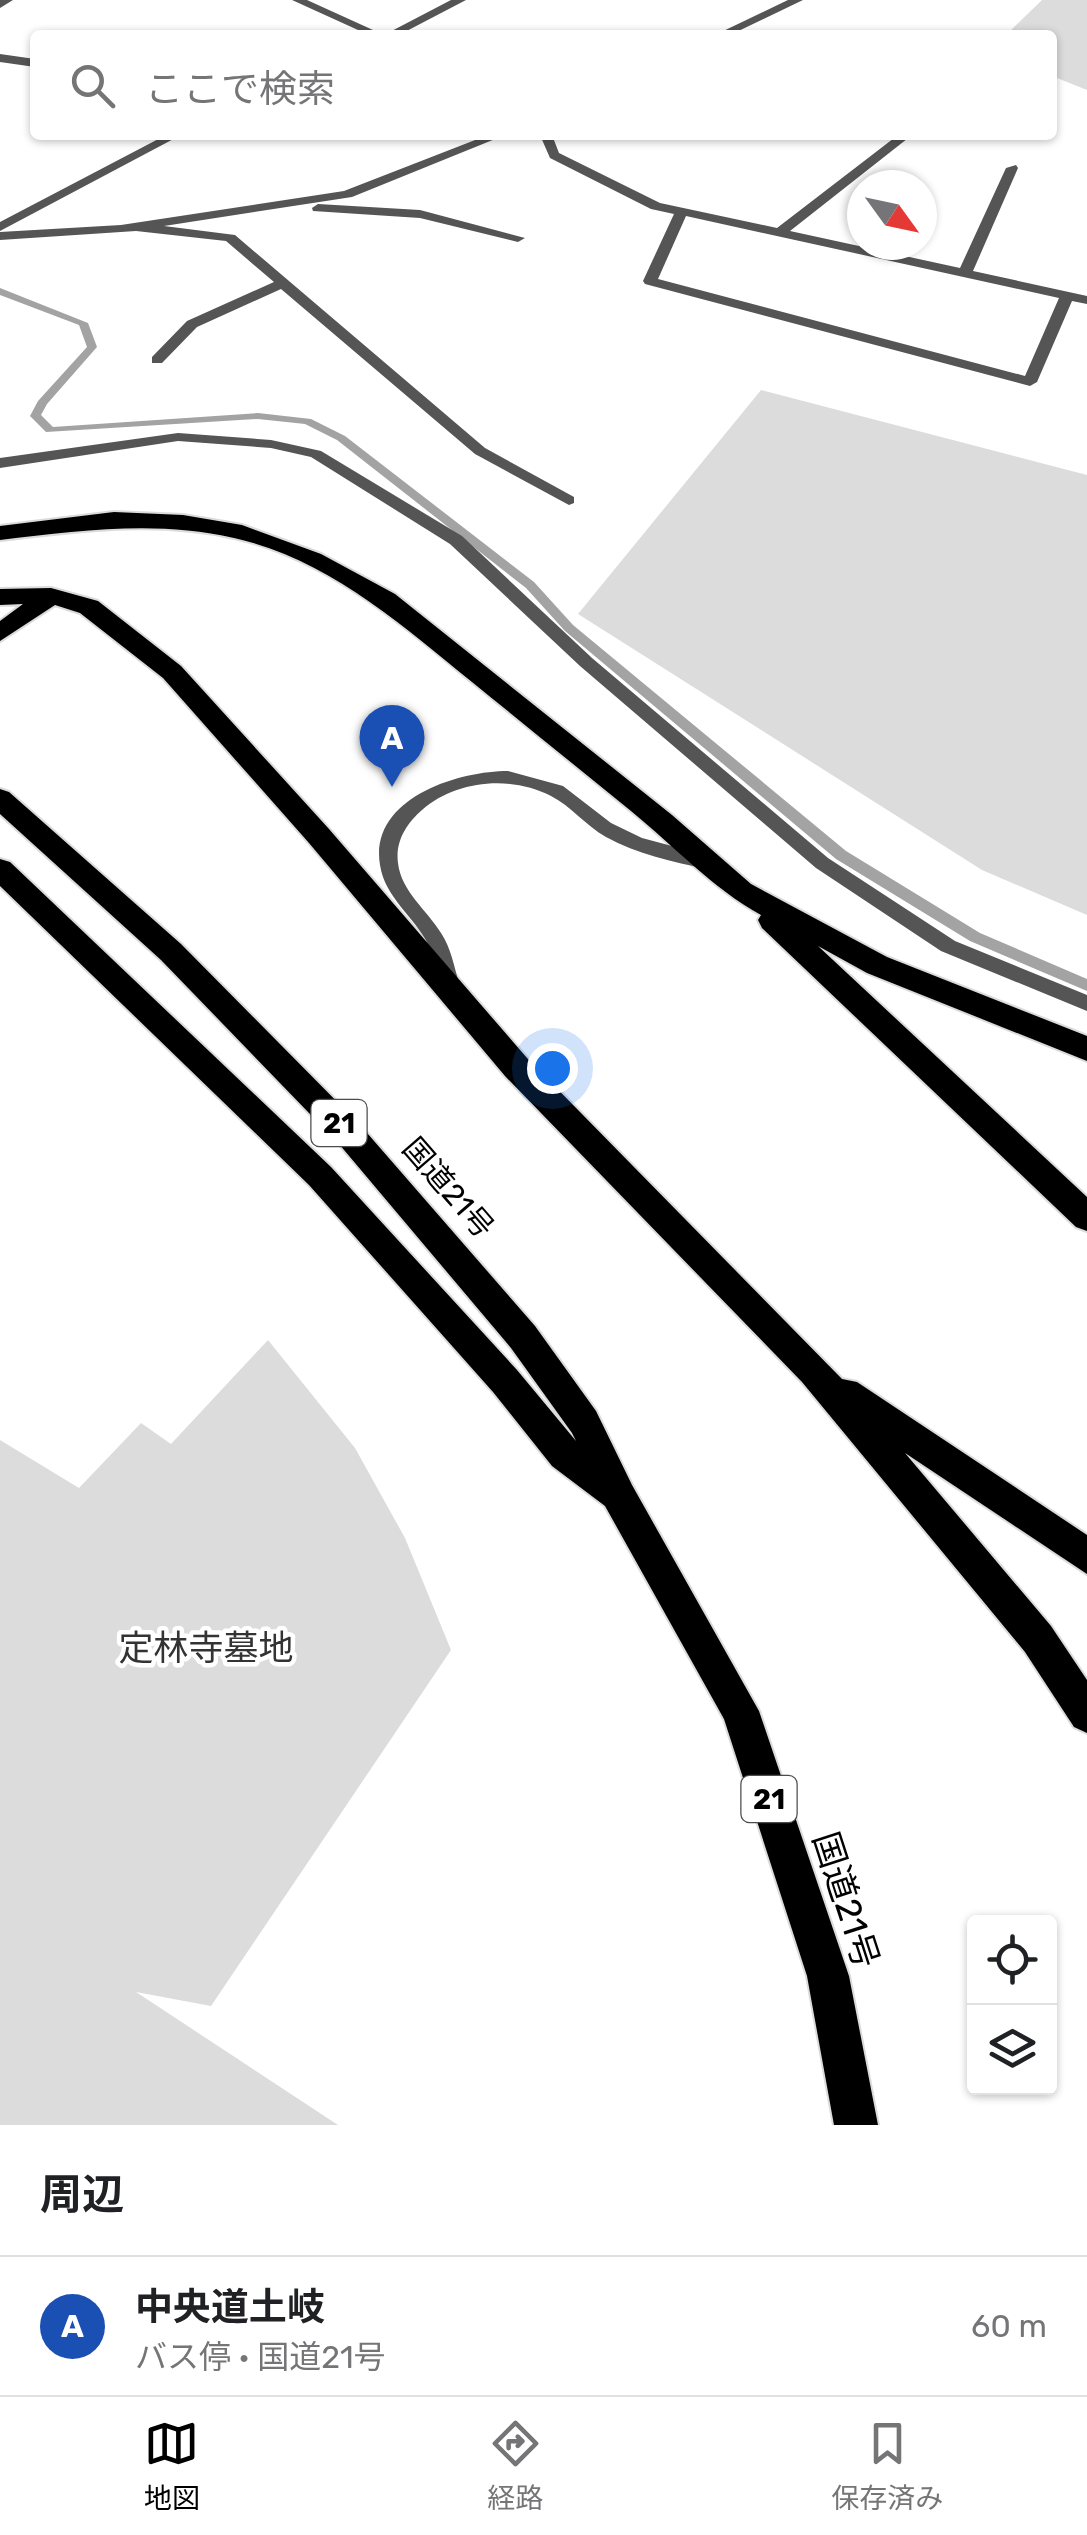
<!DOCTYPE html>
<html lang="ja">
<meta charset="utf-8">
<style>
body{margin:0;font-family:Rubik,"Noto Sans JP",sans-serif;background:#f6f6f6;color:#202124}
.controls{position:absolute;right:30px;bottom:30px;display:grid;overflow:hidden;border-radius:10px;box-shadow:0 2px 8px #0004}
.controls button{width:90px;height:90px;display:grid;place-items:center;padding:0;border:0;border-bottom:2px solid #e0e0e0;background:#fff;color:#202124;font:50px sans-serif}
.compass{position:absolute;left:847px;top:170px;width:90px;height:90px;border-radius:50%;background:#fff;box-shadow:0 2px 8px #0004;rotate:123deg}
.you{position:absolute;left:552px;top:1068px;width:35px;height:35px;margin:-25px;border:8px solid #fff;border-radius:50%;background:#1a73e8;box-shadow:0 0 0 15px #1a73e833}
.badge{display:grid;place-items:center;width:65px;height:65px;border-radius:50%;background:#000;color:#fff;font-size:32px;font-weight:700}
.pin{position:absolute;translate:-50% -82px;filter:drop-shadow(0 2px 5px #0008)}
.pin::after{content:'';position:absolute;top:52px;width:35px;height:30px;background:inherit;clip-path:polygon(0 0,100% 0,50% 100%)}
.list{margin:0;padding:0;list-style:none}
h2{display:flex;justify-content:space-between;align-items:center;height:130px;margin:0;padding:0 40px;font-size:42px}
h2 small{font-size:32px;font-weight:400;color:#757577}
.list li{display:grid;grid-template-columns:65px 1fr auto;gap:30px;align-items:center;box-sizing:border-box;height:140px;padding:0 40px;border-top:2px solid #e0e0e0}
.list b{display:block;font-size:38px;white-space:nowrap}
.list p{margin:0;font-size:32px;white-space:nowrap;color:#757577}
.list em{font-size:32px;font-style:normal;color:#757577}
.icon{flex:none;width:55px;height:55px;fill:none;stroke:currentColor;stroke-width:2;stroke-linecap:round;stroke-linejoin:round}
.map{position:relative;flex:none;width:1087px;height:2125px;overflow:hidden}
.search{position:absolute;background:#fff;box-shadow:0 2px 8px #0004;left:30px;right:30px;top:30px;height:110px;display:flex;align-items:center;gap:25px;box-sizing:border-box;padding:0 35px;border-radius:10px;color:#757577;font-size:38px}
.sheet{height:270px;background:#fff}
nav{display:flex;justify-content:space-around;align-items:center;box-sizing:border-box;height:140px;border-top:2px solid #e0e0e0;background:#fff;font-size:28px;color:#757577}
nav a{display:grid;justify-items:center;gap:5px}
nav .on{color:#000}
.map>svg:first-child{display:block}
.green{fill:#dcdcdc}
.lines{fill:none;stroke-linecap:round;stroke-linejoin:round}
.stream{fill:#a3a3a3;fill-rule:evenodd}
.highway-casing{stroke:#dbdbdb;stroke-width:4}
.lane{fill:#555;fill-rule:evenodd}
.street{fill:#555;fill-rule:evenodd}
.highway{fill:#000;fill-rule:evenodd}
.labels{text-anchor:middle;stroke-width:9;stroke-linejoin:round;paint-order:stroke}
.shield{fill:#fff;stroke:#4c4c4c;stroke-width:2.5}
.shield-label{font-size:28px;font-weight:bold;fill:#000}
.street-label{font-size:30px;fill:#000;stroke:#fff}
.near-park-label{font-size:35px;fill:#333;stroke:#fff}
.near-street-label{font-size:35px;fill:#000;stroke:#fff}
</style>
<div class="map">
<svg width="1087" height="2125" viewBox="0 0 1087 2125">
<rect width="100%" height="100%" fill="#fff"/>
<path class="green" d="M1042,0H1087V90L1052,76V35H1006Z
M761,390L1087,475V915L982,870L578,614Z
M268,1340L355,1448L405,1538L451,1650L211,2006L136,1992L338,2125H0V1440L79,1488L141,1423L171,1444Z"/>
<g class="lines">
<path class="stream" d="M0,288L88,323L97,347L47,404L41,415L53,427L258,413L311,419L345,436L534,582L573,625L846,851L980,933L1087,979V991L970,941L836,859L565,631L526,588L337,440L305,424L258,419L46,432L30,416L38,401L87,347L79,325L0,295Z"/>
<defs>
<path id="highway" d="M114,512L183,515L242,525L321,554L395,594L672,815L751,884L887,957L1087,1036V1061L867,973L818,946L1087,1197V1231L1076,1227L762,928L758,920L761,915C712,888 674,846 631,811C578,768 525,725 472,682C401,624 326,558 234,538C155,520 79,531 0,540V526Z
M51,588L98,601L181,666L329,829L527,1058L842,1379L857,1382L1087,1535V1574L905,1453L1051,1626L1087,1680V1733L1074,1727L1025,1652L802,1382L505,1076L309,843L163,678L80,613L55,605L0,641V621L23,604L0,605V589Z
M0,789L9,792L181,944L361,1126L535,1326L596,1411L632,1485L759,1711L849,1976L878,2125H834L807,1976L724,1719L605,1506L552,1466L493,1392L309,1185L0,886V859L10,862L331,1167L517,1370L576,1441L572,1433L511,1348L339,1144L161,960L0,814Z"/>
</defs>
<use href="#highway" class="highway-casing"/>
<path class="lane" d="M508,771L563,786L611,823L642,838L713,857L716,862L707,869C673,862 637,854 606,837C586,826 571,806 551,796C511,775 456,780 422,810C407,823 395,841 398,863C401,891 427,910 441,933C451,948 454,966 459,983L449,991L442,988C436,974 435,958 428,944C414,916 385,898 380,865C369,799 457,771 508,771Z"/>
<path class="street" d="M0,0H13L0,8Z
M292,0H307L384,35L451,0H466L399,35H369Z
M788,0H803L730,35H715Z
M0,54L35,59V67L0,62Z
M166,135H181L0,231V222Z
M488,135H505L352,197L164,226L235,235L485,448L574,497V503L569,505L475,454L281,289L197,327L162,363H152V357L187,321L274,282L226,241L136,231L0,240V232L121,225L344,191Z
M540,135H552L559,153L660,203L777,228L898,135H912L790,231L960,268L1006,168L1016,165L1018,168L973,271L1087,296V304L1072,301L1037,382L1030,386L645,284L643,281L674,214L651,209L550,158ZM686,216L1059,298L1025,376L658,279Z
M318,204L420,210L525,238L518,242L420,218L313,211L312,208Z
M178,433L271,440L321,451L462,536L592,658L828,858L955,941L1087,995V1011L941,951L816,868L580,666L450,544L311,457L271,448L178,441L0,468V458Z"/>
<use href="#highway" class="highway"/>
</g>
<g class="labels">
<g class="shield">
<rect x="311.5" y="1100" width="55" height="46" rx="8"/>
<rect x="741.5" y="1776" width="55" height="46" rx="8"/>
</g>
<g class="shield-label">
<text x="339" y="1133">21</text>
<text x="769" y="1809">21</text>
</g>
<g class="street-label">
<text transform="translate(448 1188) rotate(49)" y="10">国道21号</text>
</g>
<g class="near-park-label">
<text x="206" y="1660">定林寺墓地</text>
</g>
<g class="near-street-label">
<text transform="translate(846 1900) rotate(72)" y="12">国道21号</text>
</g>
</g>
</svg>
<div class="controls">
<button><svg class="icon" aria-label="locate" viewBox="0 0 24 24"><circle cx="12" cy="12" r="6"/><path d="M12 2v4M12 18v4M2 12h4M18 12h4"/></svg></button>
<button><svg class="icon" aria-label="layers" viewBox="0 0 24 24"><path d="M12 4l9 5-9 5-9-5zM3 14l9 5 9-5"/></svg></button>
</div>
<svg class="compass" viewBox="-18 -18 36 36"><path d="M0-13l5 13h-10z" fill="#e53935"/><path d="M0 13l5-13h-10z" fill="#757577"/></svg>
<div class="you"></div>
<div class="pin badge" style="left:392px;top:787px;background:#1a4fb4">A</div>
<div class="search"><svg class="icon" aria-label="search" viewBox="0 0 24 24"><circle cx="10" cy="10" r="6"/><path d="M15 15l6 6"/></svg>ここで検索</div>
</div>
<section class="sheet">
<h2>周辺<small></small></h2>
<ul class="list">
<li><span class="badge" style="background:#1a4fb4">A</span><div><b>中央道土岐</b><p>バス停 · 国道21号</p></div><em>60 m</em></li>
</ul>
</section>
<nav>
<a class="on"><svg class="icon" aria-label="map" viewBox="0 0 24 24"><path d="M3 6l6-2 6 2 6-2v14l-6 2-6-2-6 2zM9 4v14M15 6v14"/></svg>地図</a>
<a><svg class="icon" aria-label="directions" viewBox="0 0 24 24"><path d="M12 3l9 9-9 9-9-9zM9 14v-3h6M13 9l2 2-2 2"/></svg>経路</a>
<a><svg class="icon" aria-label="saved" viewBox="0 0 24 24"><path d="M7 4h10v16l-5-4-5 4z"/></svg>保存済み</a>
</nav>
